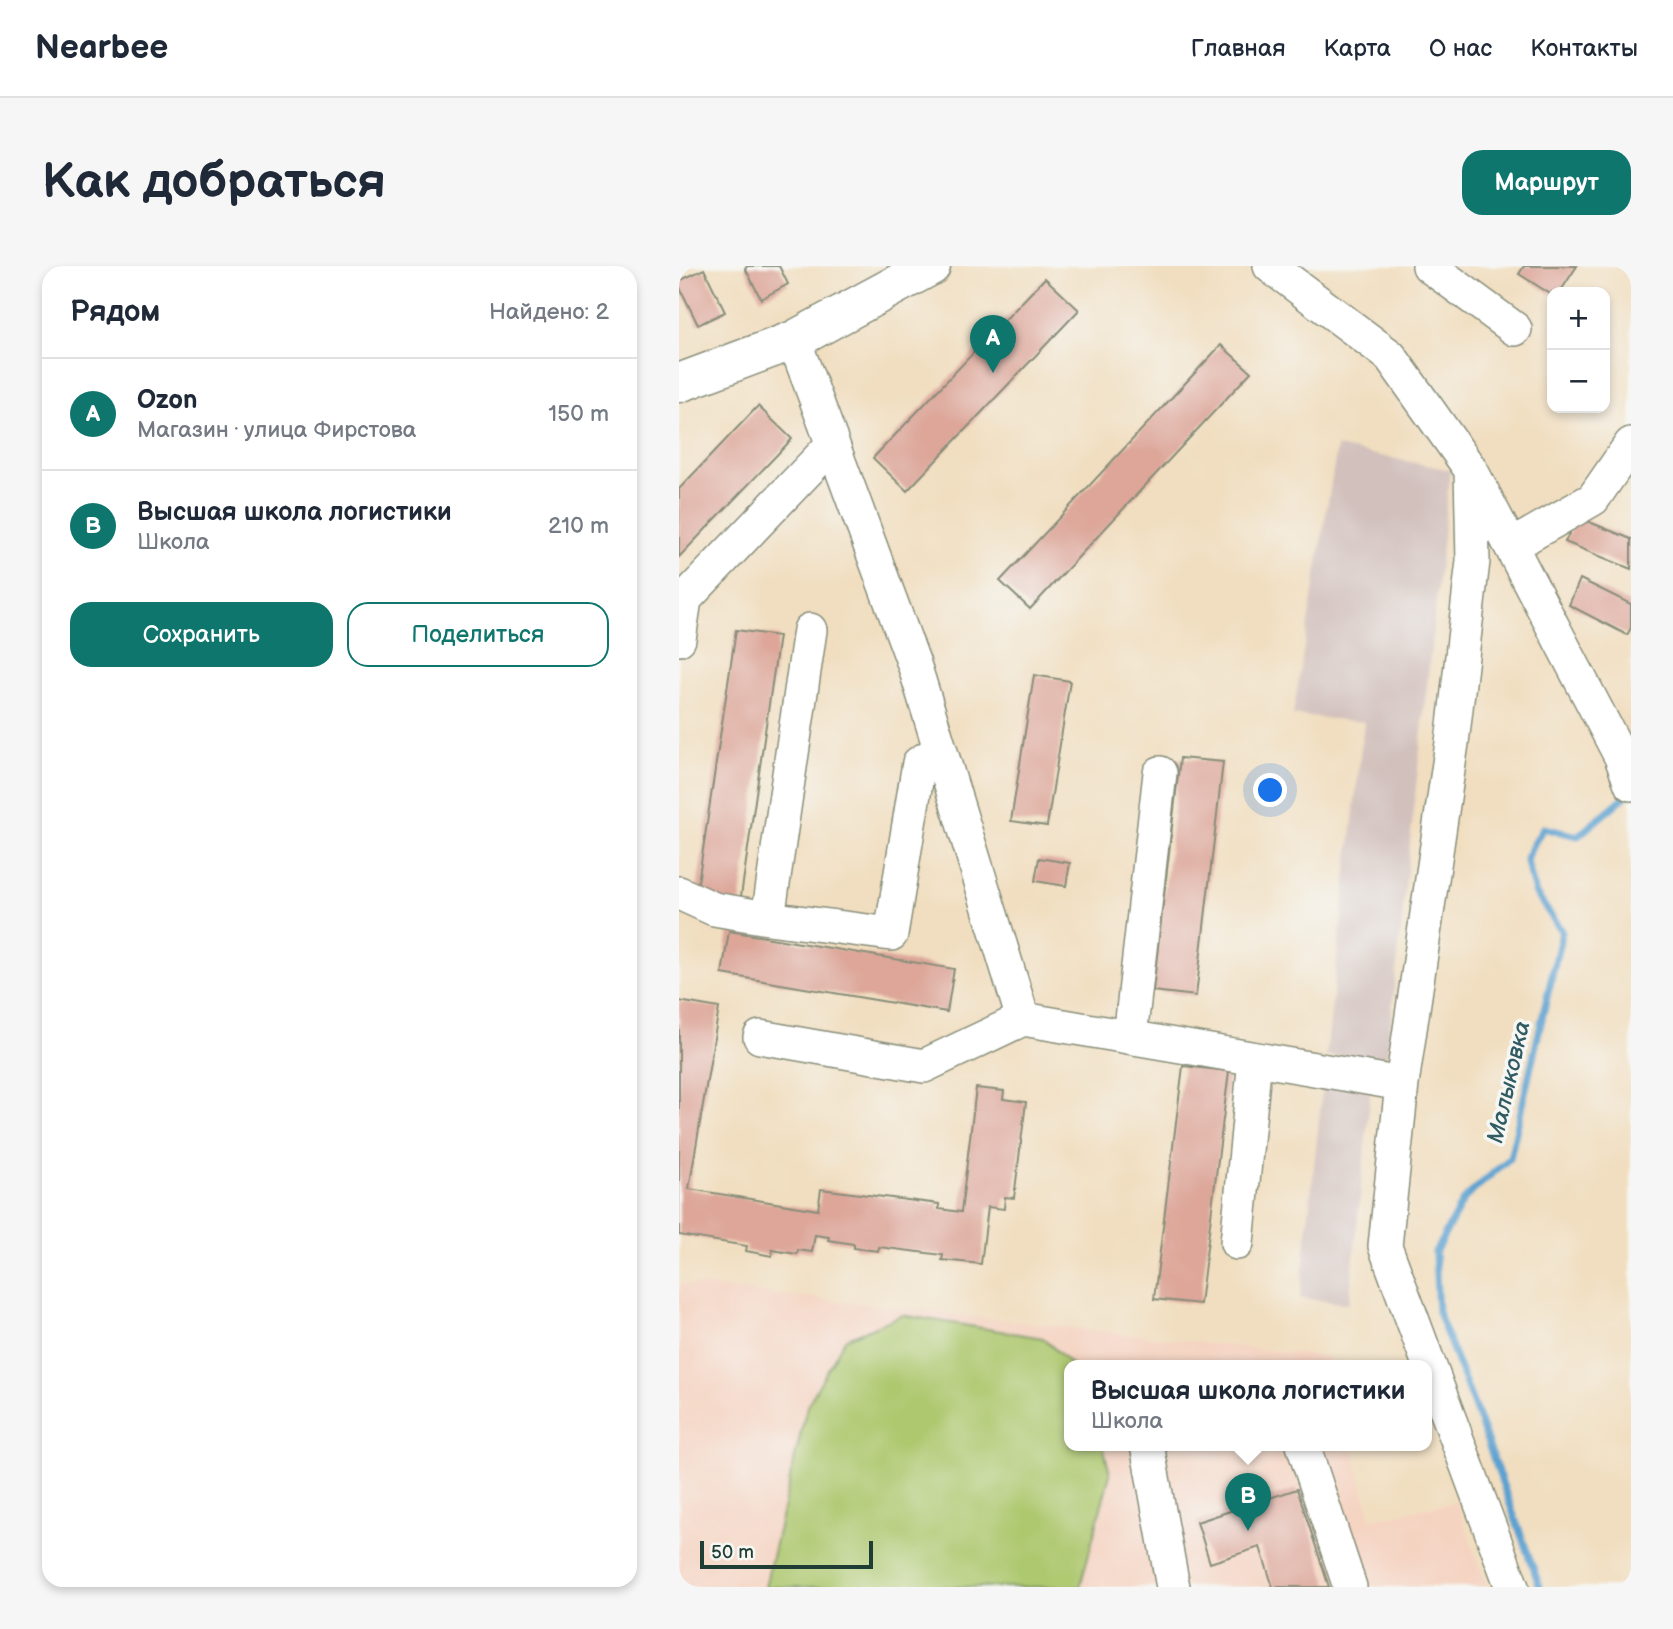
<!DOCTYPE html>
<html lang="ru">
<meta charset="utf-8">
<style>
body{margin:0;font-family:"Balsamiq Sans",sans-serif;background:#f6f6f7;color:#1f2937}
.controls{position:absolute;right:21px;top:21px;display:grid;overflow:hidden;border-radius:14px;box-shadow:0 4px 10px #0003}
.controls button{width:63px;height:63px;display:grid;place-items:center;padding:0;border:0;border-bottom:2px solid #e0e1e3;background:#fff;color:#1f2937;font:35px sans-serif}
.scale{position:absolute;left:21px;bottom:18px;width:173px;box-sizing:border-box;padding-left:7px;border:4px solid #1f3d34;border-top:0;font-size:19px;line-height:24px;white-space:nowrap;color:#1f3d34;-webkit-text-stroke:5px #f6f6f2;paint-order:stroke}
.you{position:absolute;left:592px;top:525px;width:24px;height:24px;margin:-18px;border:5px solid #fff;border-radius:50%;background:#1a73e8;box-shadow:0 0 0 10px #1a73e833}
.badge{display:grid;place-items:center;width:46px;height:46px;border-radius:50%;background:#0f766e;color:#fff;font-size:23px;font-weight:700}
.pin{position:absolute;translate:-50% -58px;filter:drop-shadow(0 2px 4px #0008)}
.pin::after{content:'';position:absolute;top:37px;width:24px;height:21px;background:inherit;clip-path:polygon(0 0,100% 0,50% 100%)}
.popup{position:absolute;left:385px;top:1094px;width:368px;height:91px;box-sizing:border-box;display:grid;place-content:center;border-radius:14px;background:#fff;filter:drop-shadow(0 2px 5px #0005);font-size:23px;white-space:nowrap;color:#747a83}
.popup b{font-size:26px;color:#1f2937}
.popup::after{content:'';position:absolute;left:50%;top:100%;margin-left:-14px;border:14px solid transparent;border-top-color:#fff}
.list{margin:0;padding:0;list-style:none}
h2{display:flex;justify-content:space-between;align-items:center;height:91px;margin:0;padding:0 28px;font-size:30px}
h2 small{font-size:23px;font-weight:400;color:#747a83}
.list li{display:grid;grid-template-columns:46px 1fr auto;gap:21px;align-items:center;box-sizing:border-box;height:112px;padding:0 28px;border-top:2px solid #e0e1e3}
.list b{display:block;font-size:26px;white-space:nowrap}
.list p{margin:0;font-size:23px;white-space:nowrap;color:#747a83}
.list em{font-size:23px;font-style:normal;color:#747a83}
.actions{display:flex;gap:14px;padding:21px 28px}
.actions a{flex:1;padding:16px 0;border:2px solid #0f766e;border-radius:21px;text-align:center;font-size:24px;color:#0f766e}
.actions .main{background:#0f766e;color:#fff}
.map{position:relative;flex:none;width:952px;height:1321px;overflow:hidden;border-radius:21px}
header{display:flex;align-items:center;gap:42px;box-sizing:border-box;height:98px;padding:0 35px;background:#fff;border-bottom:2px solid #e0e1e3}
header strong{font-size:33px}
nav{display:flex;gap:38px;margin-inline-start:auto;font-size:24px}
.intro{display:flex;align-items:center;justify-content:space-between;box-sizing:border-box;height:168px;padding:0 42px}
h1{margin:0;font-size:49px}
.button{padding:18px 32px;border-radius:21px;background:#0f766e;color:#fff;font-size:24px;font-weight:700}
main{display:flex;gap:42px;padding:0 42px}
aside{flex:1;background:#fff;border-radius:21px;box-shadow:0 4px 10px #0003}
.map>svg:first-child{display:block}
.built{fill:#f5d3c1}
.industrial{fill:#d1c0bc}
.green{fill:#adc86e;stroke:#668251;stroke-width:2}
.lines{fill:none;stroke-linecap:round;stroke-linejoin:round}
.stream{stroke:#5ba1d0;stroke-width:7}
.building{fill:#dda699}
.minor-casing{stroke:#888e7a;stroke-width:36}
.major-casing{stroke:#888e7a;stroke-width:41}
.minor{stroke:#fff;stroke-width:33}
.major{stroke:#fff;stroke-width:38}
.labels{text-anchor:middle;stroke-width:7;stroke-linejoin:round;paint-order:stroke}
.water-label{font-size:23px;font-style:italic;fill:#315b63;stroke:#f6f6f2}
</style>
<header>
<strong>Nearbee</strong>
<nav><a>Главная</a><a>Карта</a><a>О нас</a><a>Контакты</a></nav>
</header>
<div class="intro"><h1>Как добраться</h1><a class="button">Маршрут</a></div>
<main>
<aside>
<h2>Рядом<small>Найдено: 2</small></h2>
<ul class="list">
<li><span class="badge">A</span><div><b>Ozon</b><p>Магазин · улица Фирстова</p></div><em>150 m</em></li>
<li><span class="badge">B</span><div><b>Высшая школа логистики</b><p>Школа</p></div><em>210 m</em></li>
</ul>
<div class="actions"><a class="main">Сохранить</a><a>Поделиться</a></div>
</aside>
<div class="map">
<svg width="952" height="1321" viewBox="0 0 952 1321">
<rect width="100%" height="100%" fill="#f6f6f2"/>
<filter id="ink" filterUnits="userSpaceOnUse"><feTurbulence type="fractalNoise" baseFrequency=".0143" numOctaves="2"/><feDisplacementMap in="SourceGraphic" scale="14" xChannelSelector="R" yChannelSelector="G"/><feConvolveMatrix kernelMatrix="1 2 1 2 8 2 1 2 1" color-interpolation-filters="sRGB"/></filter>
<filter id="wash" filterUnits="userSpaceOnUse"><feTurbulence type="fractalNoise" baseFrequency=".00686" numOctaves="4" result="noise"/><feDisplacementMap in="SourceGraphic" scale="28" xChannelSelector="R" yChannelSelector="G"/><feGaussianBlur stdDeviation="1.57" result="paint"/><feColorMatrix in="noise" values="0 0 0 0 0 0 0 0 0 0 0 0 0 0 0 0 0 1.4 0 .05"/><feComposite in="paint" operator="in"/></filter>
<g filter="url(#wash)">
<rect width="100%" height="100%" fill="#f1dec0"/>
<path class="built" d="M0,1017L649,1091L651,1099H391V1179H673L692,1253L777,1236L808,1321H0Z"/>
<path class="industrial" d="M658,181L771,204L708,791L647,790L685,456L614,449Z
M645,807L693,813L670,1038L621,1032Z"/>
<path class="green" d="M223,1049L364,1072L393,1099H391V1179H424L431,1208L401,1321H86L128,1140L166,1073Z"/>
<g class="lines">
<path class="stream" d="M861,1321L796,1142L759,1046L756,986L785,933L831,892L883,666L856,626L847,592L864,562L899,570L949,528"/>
</g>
<g id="blocks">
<path class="building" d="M69,0H100L109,18L82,33L66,2Z
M845,0H898L881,26H873V29L840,8Z
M25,3L46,46L19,59L0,20V15Z
M366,12L400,44L228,225L194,192Z
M542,79L572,106L351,343L321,315Z
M79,140L113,173L0,291V223Z
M898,251L952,273V303L886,276Z
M901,313L952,338V362L948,369L890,339Z
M57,364L100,370L61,637L17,630Z
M355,409L391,415L368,560L332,555Z
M501,492L544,496L517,730L474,725Z
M360,592L391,597L387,620L356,615Z
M50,665L275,703L268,746L43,708Z
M0,735L40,742L10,923L139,944L142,923L260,938V943L282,946L297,822L325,825L324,833L347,836L335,932L326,931L325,943L309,941L302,998L263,994L264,989L200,981L199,985L175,982V978L149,974L150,971L136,969L133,986L119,984L118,988L93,984V990L67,985L68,980L0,969Z
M504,800L550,805L521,1038L475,1033Z
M618,1223L650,1321H594L581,1281L531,1297L518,1256Z"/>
</g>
</g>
<g filter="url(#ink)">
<use href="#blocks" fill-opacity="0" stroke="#888e7a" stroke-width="2"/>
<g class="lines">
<defs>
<path id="minor" d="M591,0L711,90L792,204L942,491L952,518
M750,0L836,63
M115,74L235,398L344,753L723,818
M792,204L794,295L773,477L723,818L706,980L833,1321
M832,280L914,233L952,178
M0,373L6,333L153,179
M0,627L35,643L89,652L212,668L240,497L261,484
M89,652L131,364
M81,771L245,800L344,753
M451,771L481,507
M558,977L576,793
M468,1179L494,1321
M624,1179L671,1321"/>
<path id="major" d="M0,117L115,74L252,0"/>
</defs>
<use href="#minor" class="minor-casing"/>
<use href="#major" class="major-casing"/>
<use href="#minor" class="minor"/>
<use href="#major" class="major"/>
</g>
</g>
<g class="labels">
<g class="water-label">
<text transform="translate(829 816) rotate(-77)" y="8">Малыковка</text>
</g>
</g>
</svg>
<div class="controls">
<button>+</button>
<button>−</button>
</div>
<div class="scale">50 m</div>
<div class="you"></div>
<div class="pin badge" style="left:314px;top:107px">A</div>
<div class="pin badge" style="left:569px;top:1265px">B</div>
<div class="popup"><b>Высшая школа логистики</b>Школа</div>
</div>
</main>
